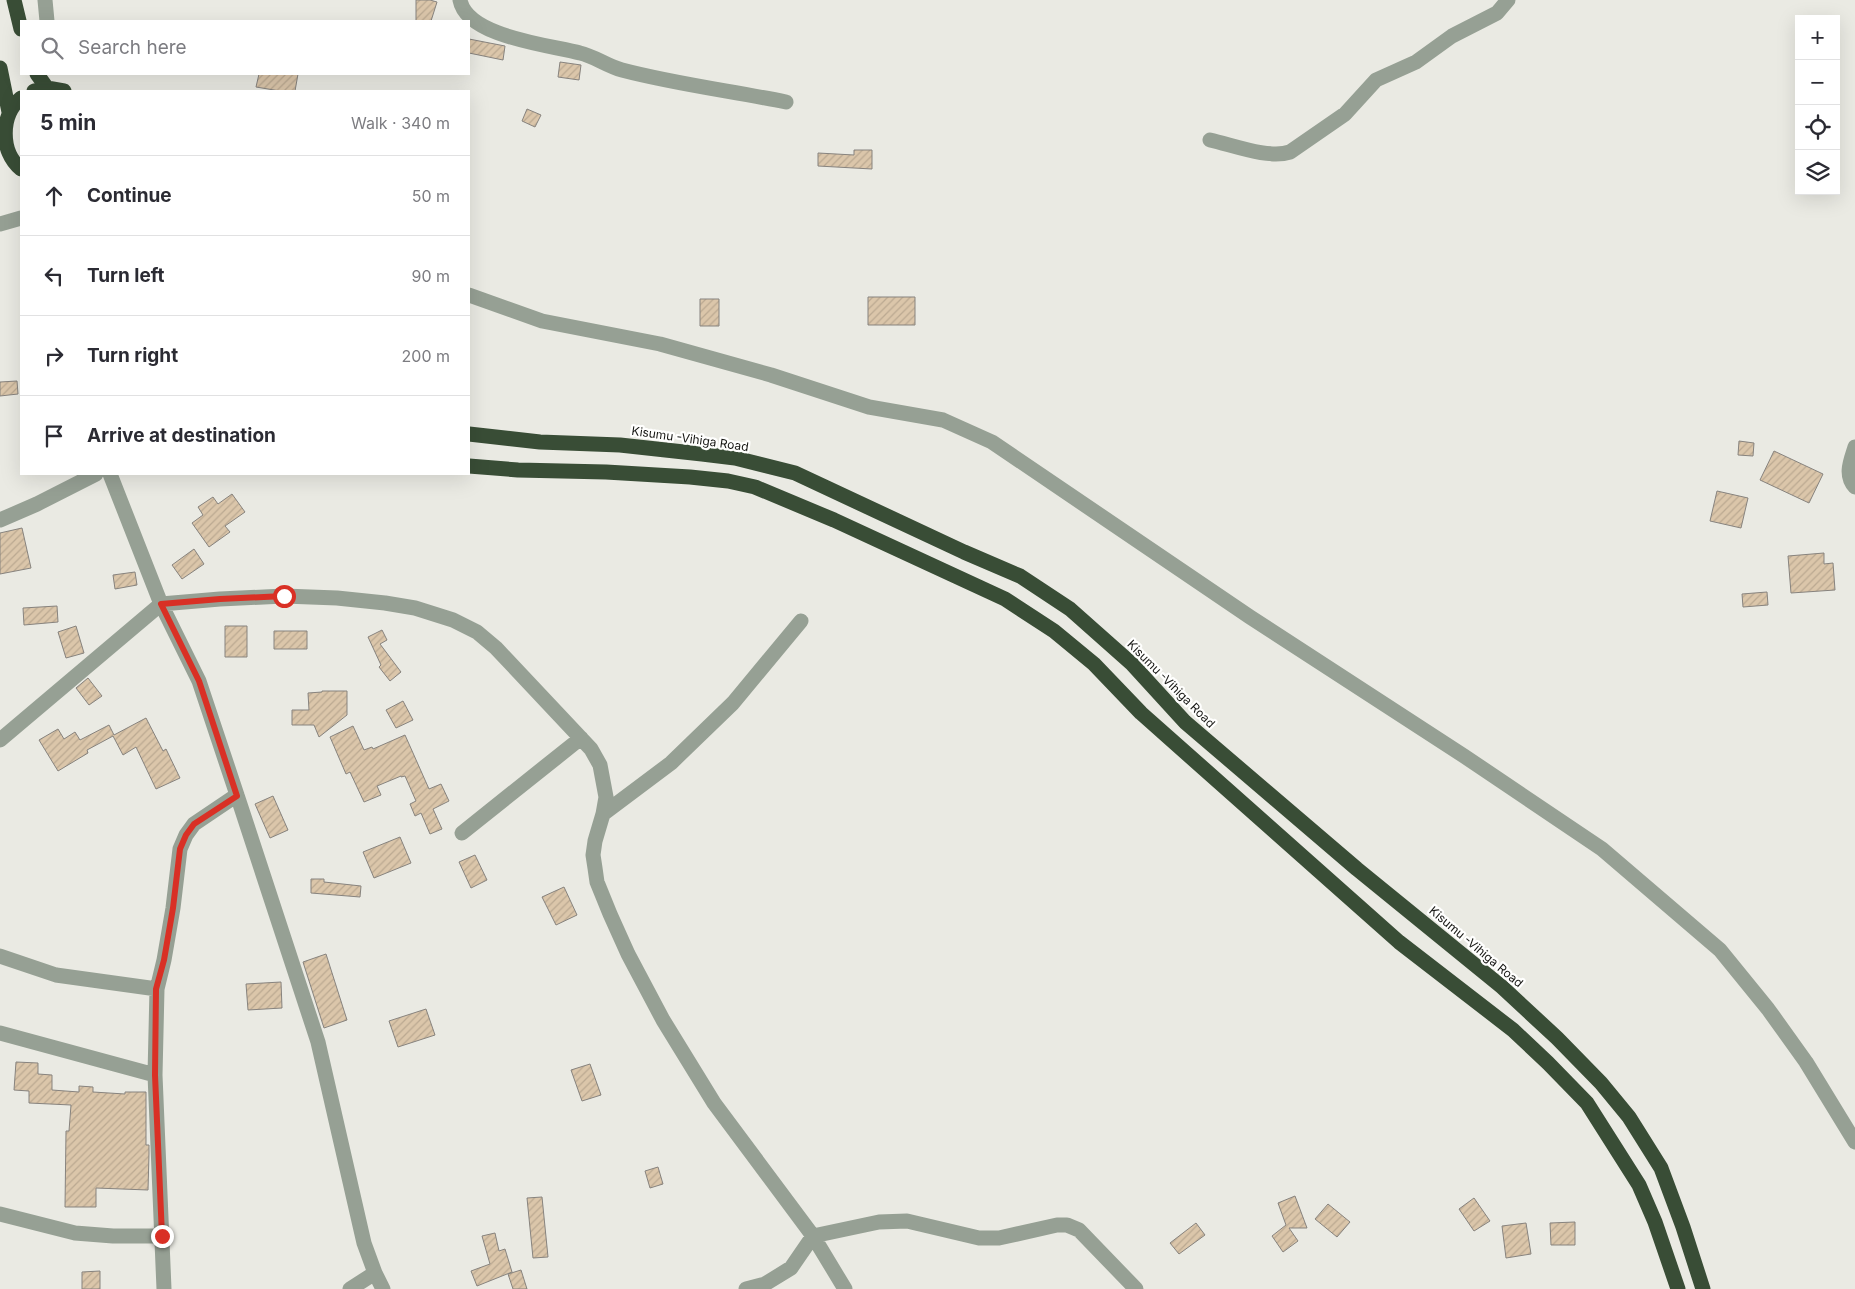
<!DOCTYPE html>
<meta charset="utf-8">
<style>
body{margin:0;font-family:Inter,sans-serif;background:#f2f2f3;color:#2b2b33}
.controls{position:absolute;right:15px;top:15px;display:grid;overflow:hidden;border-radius:0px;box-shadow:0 5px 20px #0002}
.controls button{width:45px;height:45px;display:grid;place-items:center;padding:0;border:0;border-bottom:1px solid #e1e1e2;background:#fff;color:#2b2b33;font:25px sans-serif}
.stop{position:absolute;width:15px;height:15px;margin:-11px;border:4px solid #d93025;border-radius:50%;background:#fff}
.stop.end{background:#d93025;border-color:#fff;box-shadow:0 1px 5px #0008}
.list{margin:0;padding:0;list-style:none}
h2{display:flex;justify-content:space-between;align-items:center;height:65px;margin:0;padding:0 20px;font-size:21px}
h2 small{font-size:16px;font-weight:400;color:#7c7c81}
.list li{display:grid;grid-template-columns:32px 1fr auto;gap:15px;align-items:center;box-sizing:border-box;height:80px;padding:0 20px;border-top:1px solid #e1e1e2}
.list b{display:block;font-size:19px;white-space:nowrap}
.list em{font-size:16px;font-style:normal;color:#7c7c81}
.icon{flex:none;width:28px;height:28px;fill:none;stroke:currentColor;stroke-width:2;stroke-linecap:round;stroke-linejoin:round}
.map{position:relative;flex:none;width:1855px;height:1289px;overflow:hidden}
.search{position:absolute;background:#fff;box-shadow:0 5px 20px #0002;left:20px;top:20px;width:450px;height:55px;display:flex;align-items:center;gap:12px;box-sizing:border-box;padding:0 18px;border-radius:0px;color:#7c7c81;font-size:19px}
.panel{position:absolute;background:#fff;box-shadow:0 5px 20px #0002;left:20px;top:90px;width:450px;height:385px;border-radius:0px}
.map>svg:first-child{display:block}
.building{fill:url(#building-hatch);stroke:#87837e}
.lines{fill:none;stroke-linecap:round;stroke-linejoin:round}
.minor{stroke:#96a094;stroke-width:15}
.highway{stroke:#394d36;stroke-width:15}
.route{stroke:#d93025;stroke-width:6}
.labels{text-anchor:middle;stroke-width:4.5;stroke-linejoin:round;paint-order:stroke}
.street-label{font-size:12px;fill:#151512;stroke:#fffffe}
</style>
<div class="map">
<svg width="1855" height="1289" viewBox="0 0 1855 1289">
<defs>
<pattern id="building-hatch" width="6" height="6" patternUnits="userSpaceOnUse" patternTransform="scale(1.25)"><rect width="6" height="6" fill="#dbc6aa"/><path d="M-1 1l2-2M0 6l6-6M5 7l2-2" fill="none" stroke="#bba991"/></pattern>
</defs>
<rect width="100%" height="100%" fill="#eaeae3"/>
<path class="building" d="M416,0H430L437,2L431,21H416Z
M469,39L505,46L503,60L469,53Z
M560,62L581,65L579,80L558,77Z
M259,74H298L295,91H280L256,87Z
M527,109L541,115L535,127L522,121Z
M854,150H872V169L818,166V153L854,155Z
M868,297H915V325H868Z
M700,299H719V326H700Z
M17,381L18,394L0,396V382Z
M1739,441L1754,443L1753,456L1738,455Z
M1774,451L1823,474L1809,503L1760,480Z
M1717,491L1748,498L1741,528L1710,521Z
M232,494L245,512L225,526L230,532L209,547L192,523L203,515L198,507L213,497L218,504Z
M22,528L31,568L0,574V533Z
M194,549L204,564L182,579L172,565Z
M1824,553V564L1833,563L1835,590L1791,593L1788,556Z
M135,572L137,585L115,589L113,575Z
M1767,592L1768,605L1743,607L1742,594Z
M57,606L58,622L24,625L23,608Z
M76,626L84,653L66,658L58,632Z
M225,626H247V657H225Z
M382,630L387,640L380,644L401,672L390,681L379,667L381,665L368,637Z
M274,631H307V649H274Z
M88,678L102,696L89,705L76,688Z
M322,691H347V715L319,737L314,725H292V710H309L308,693L322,692Z
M403,701L413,720L396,728L386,710Z
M146,718L163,751L166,749L180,778L156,789L136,747L123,755L113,736L87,750L88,753L58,771L39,740L58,729L64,739L75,732L80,740L109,725L114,735Z
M353,726L364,750L372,747L373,749L405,735L429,789L441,784L449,801L433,809L442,829L430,834L421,813L415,816L410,804L416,801L405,776L401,777V776L377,786L381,795L364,802L350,772L346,774L330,737Z
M273,796L288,830L270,838L255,804Z
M400,837L411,863L374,878L363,852Z
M475,855L487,880L471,888L459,862Z
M311,879H324V882L361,886L360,897L311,893Z
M564,887L577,915L556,925L542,897Z
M326,954L347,1020L324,1028L303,962Z
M281,982L282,1008L248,1010L246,984Z
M426,1009L435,1035L398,1047L389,1021Z
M16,1062L38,1063V1074L52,1075V1090L79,1092V1086L93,1087V1092L125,1094V1092H146V1145H149V1154L148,1190L96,1188V1207H65L66,1131H69L71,1105L29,1103V1091L14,1090Z
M590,1064L601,1095L582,1101L571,1070Z
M658,1167L663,1184L650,1188L645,1171Z
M1295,1196L1307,1228H1289L1298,1241L1283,1252L1272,1236L1286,1225L1278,1203Z
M542,1197L548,1257L533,1258L527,1198Z
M1474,1198L1490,1221L1474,1231L1459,1209Z
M1328,1204L1350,1222L1337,1237L1315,1219Z
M1575,1222V1245H1551L1550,1223Z
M1196,1223L1205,1235L1179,1254L1170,1243Z
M1526,1223L1531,1254L1506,1258L1502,1226Z
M495,1233L499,1251L505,1249L512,1272L477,1286L471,1271L490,1264L482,1236Z
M521,1270L527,1289H513L508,1274Z
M100,1271V1289H82V1272Z"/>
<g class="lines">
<path class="minor" d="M45,0L47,21
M460,0C467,37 550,45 580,53C594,56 607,66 622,70C675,84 732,91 786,102
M1210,140C1233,145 1268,159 1290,152L1345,114L1376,80L1416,62L1452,36L1497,13L1508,0
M0,224L21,218
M469,295L542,321L660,344L771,375L869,407L943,420L992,442L1250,617L1464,756L1602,849L1720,950L1768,1009L1806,1062L1855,1142
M1855,447C1851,460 1844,475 1855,487
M110,474L161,604L199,681L237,795L318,1042L364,1243L375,1273L383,1289
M0,520L37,504L96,474
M0,740L161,604L220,599L284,596L337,598L385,603L415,608L453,620L477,632L496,648L591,749L600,765L606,797L603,814L595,841L593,855L595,868L597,882L610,914L628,954L663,1020L714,1103L813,1236L845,1289
M603,814L671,763L733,703L801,621
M462,833L581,738
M0,956L56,975L157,989
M0,1033L155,1075
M0,1214L75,1233L113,1236H162
M164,1289L155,1075L157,989L164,960L173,908L180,849L186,835L194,824L237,795
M350,1289L375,1273
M746,1289L765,1284L791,1268L813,1236L879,1222L907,1221L979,1238H999L1057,1225H1067L1079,1230L1136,1289"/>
<path class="highway" d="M14,0L21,29
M0,68L9,112
M37,74L47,88
M34,91L47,88L64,91
M21,98C0,115 0,152 21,169
M469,434L540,442L620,445L702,454L735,458L795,473L964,552L1020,576L1070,609L1132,664L1185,722L1357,869L1502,987L1557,1038L1601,1083L1629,1117L1661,1168L1683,1227L1703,1289
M469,466L518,470L606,472L690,477L728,481L755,487L834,520L1005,599L1054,631L1094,664L1141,713L1399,942L1513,1030L1548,1063L1587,1103L1639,1185L1655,1222L1678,1289"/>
</g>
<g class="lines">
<path class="route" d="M162,1236L155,1075L156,989L164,960L173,908L180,849L186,835L194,824L237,796L199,681L161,604L220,599L284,596"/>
</g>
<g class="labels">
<g class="street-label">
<text transform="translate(690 439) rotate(8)" y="4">Kisumu -Vihiga Road</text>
<text transform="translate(1171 684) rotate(45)" y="4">Kisumu -Vihiga Road</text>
<text transform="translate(1476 947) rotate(40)" y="4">Kisumu -Vihiga Road</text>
</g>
</g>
</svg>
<div class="controls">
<button>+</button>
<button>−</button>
<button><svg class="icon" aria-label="locate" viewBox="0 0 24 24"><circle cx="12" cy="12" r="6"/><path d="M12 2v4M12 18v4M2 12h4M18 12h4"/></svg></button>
<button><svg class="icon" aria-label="layers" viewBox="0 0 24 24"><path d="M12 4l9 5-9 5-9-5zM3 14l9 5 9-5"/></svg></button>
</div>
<div class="stop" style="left:284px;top:596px"></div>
<div class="stop end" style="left:162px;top:1236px"></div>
<div class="search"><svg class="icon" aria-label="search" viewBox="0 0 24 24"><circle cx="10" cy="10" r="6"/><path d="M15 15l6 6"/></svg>Search here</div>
<section class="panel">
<h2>5 min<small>Walk · 340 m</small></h2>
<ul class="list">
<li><svg class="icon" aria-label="ahead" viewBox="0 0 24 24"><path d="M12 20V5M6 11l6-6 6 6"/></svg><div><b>Continue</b></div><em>50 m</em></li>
<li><svg class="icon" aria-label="left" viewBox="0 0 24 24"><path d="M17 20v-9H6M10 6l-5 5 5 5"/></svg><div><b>Turn left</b></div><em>90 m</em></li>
<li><svg class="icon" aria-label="right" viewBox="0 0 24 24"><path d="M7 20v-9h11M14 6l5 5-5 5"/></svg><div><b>Turn right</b></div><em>200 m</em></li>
<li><svg class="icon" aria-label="arrive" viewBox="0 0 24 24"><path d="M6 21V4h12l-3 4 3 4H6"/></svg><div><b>Arrive at destination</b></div></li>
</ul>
</section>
</div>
